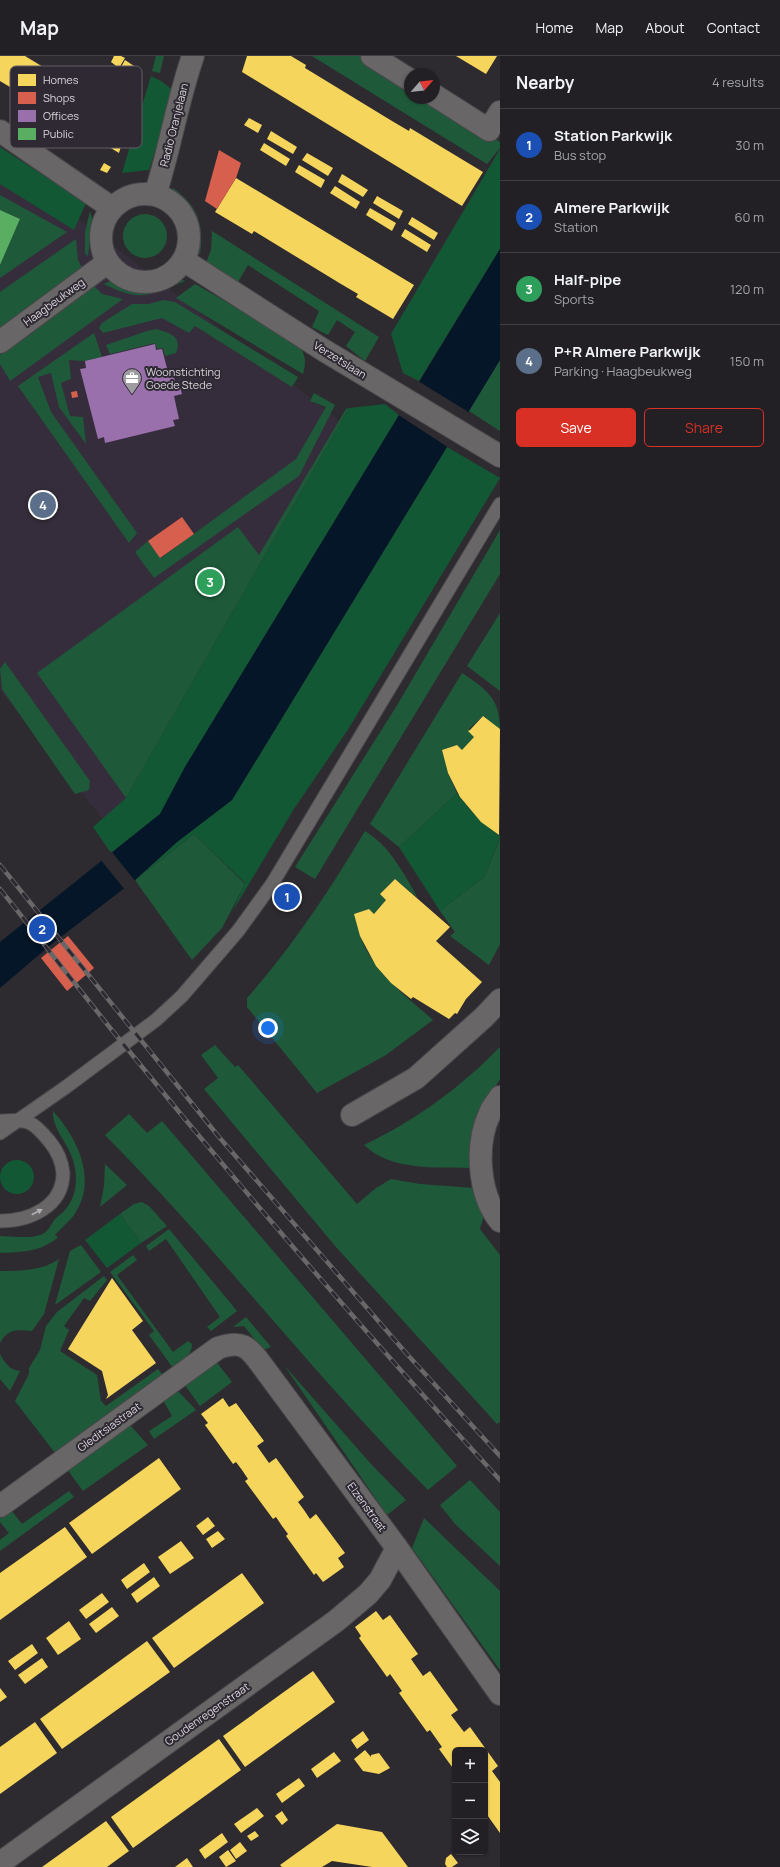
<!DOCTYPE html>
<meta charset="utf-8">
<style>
body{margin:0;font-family:Manrope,sans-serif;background:#2a282c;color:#f1f3f6}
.controls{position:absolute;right:12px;bottom:12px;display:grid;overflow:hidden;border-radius:6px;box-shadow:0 1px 3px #0004}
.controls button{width:36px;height:36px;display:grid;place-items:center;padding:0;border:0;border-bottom:1px solid #3f3e41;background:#222024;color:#f1f3f6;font:20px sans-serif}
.compass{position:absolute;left:404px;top:12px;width:36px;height:36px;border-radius:50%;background:#222024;box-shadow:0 1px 3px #0004;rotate:62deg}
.you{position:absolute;left:268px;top:972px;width:14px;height:14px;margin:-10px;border:3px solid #fff;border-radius:50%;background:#1a73e8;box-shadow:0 0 0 6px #1a73e833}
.badge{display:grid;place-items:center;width:26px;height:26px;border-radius:50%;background:#d93025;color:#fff;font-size:13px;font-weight:700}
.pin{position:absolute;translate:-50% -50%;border:2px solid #fff;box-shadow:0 1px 4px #0006}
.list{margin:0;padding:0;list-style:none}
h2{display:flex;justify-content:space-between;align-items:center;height:52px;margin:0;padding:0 16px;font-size:17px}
h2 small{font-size:13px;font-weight:400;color:#a2a3a6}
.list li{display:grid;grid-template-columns:26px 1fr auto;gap:12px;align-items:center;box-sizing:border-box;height:72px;padding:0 16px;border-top:1px solid #3f3e41}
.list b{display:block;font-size:15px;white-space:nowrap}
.list p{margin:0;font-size:13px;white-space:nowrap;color:#a2a3a6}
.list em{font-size:13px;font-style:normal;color:#a2a3a6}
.actions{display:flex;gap:8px;padding:12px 16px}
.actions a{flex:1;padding:9px 0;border:1px solid #d93025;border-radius:6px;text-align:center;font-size:14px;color:#d93025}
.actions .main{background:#d93025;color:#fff}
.icon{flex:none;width:22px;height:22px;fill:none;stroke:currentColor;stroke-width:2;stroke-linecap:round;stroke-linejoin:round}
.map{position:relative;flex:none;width:500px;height:1811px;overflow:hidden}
header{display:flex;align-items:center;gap:24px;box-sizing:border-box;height:56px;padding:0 20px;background:#222024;border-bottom:1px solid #3f3e41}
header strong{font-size:19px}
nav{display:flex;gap:22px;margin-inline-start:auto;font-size:14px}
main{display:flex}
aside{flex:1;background:#222024}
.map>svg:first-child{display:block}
.built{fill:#352d3b}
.green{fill:#1e5a39}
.forest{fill:#135835}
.water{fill:#041627}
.pier{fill:#2e2b30}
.homes{fill:#f6d55c}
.shops{fill:#d6604d}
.offices{fill:#9970ab}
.public{fill:#5aae61}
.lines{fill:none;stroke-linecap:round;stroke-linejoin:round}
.service-casing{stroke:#4a474b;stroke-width:15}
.minor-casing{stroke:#4a474b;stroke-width:24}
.service{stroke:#686666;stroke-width:13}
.minor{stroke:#686666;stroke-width:22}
.rail-casing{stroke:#696768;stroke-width:4.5}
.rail{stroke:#2e2932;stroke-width:3;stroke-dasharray:9;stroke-linecap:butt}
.oneway{fill:#b3afb4}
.labels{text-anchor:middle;stroke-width:4;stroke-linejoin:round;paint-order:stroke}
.street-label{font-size:11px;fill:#dbd7de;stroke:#2e2932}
.poi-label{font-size:11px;fill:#dbd7de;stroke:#2e2932;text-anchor:start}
.key{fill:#2e2932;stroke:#625d66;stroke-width:1}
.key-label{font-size:11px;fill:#dbd7de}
</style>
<header>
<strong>Map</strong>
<nav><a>Home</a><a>Map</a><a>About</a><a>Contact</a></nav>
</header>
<main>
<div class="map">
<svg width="500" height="1811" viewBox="0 0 500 1811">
<rect width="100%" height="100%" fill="#2e2b30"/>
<path class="built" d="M0,112L57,146L362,382L117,781L0,634Z"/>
<path class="green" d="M156,0H164L160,17L152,15Z
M312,0H360L410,31V42H429L500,86V92L487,108Z
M173,132C198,150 204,168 200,198L196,195C199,171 192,150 173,134Z
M0,139L67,176L0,222V209L20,163L0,154Z
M90,155L92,162L88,200L85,198V176Z
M123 180a22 22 0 1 1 44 0a22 22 0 1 1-44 0Z
M212,175L379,281L365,305L346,290L355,276L337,264L328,279L312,271L319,255L248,209L238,226L206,207L211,194Z
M76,183L78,204L82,212L0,273V236Z
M179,222L185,225C150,239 141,247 104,228L110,225C134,234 158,239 179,222Z
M195,228L297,286C305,298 307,304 303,318L176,242Z
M94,230L102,238L123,243L10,325L0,308V299Z
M163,244L175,246L298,321L292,331L195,270L189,277L162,262L103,277L99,272L102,267L132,248H149Z
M156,273C169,277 183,280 176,297L165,300L163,292L157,293L155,287L110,298L106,289L147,275Z
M94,277L102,301L85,305L69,304L71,323L61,327L70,360L83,361L86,388L59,351L51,317L38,321L51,356L137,477L129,487L18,330Z
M500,304V375L469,355Z
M314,337L335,349L299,420L154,522L135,496L148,485L161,502L296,403L326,351L310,345Z
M349,352L126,742L37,617L238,471L259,499L346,353Z
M500,474V518L315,823L295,811L396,651Z
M500,557V635L467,610Z
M5,606L90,725L89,734L75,738L2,633L0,613Z
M462,617C487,634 500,642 500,674L483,660L469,673L474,681L462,694L457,689L442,694L448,717L457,737L399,791L370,768Z
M365,775C390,790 404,818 418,842L395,823L380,838L386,844L374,858L369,853L355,858C357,868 359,878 363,887C378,920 407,941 433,964L386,999L317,1037L247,951V942C293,890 330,834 365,775Z
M194,778L245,828L222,872L192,904L135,824Z
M500,783V888L489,909L450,880L455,876L440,855L484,821Z
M215,989L235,1011L238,1009L357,1148L376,1132L391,1123L420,1128L474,1132L484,1160L480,1173L500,1199V1366L497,1368L336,1191L204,1033L218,1022L201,999Z
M500,991V1023L476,1062L477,1074L469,1089L471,1112C436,1111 391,1115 364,1089C416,1064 460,1032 500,991Z
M53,1055C78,1083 98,1124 74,1159C69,1166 61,1172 55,1179L58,1181C41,1196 22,1196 0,1197V1180C12,1180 28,1183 40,1179C49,1176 50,1169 56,1162C59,1159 63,1157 65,1154C76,1142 78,1123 74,1108C70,1088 52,1075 53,1055Z
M129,1058L147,1077L162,1065L457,1410L428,1434C315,1321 218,1193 105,1079Z
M105,1108L127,1129L100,1151L104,1130Z
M142,1146L149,1150L167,1170L141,1187L120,1158L134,1148Z
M169,1173L237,1255L211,1275L207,1271L220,1261L166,1183L149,1195L146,1190Z
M81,1189L101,1216L55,1249L70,1195Z
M133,1199L137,1204L117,1219L173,1296L188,1285L192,1288C192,1300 182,1306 173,1312L149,1279L154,1275L110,1216Z
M59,1203L44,1258L32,1275C16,1274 9,1272 0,1287V1215C20,1215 42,1215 59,1203Z
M104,1220L107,1224L90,1245L84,1242L64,1270L69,1274L60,1295L97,1319L101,1345L106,1350L158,1313L163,1319L55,1397L15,1345L29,1318V1312L40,1294L46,1270L57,1256Z
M246,1261L271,1291L263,1294L244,1270L233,1271Z
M0,1298C5,1307 9,1314 20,1315L10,1335L0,1323Z
M215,1304L232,1326L200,1350L184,1328Z
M284,1309L371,1408L406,1444L387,1459Z
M177,1334L196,1354L154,1383L149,1375L172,1360L163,1344Z
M129,1368L148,1389L83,1435L67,1413Z
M470,1424L500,1456V1510L455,1468L440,1449Z
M69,1435L74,1441L0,1495V1484L9,1477L0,1466V1462L11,1454L22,1468Z
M424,1462L500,1535V1614L412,1492Z"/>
<path class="forest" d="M151,20L161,25L174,35L149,114L122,117Z
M0,91L86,147L74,174L0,128Z
M500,93V193L419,325L403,317L391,278Z
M385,348L399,359L185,711L160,758L111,797L93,771L126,742L349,352Z
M447,391L500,422L349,672L294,753L232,856L245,827L194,778L135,824L177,786L232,744Z
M457,737C469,754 483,768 500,780V782L484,821L440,855L399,791Z
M0 1121a17 17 0 1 1 34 0a17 17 0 1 1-34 0Z
M120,1158L141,1187L107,1212L85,1184Z"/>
<path class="water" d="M500,193V304L232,744L177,786L135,824L53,887L0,932V886L160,758L185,711Z"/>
<path class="pier" d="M418,325L470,357L449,392L397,358Z
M111,795L136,826L125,834L100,803Z"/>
<path class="homes" d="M0,0H25L129,63L119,97L0,25Z
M114,0H121L125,2L119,12L111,6Z
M247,0H291L306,9L305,12L392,65L409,75L410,72L483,116L462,150L242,16Z
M456,0H497L486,18Z
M125,4L137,12L129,25L117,18Z
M249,62L262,69L258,77L244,69Z
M271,75L297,91L293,98L267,83Z
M264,87L290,103L286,110L260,94Z
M307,97L333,112L328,120L302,104Z
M104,107L111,111L107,117L100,114Z
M299,109L325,124L321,132L295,116Z
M342,118L368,134L363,141L338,126Z
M236,122L414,229L393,263L356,241L358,238L341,228L254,175L252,178L215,156Z
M335,130L360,146L356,153L330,137Z
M377,140L403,155L399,163L373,147Z
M370,152L396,167L392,175L366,159Z
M412,161L438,177L434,184L408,168Z
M405,173L431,189L427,196L401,180Z
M483,660L500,673L499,779L481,766L460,741L448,717L442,694L457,689L462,694L474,681L468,675L470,674Z
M395,823L450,871L436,885L482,926L466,943L457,958L455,957L449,963L413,941L411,943L391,927L376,910L360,880L354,858L369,853L374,858L386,844L380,838Z
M112,1222L143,1265L132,1274L156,1307L106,1343L108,1339L102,1315L68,1293Z
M223,1342L229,1351L236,1347L264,1385L257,1390L269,1407L276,1402L304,1441L298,1446L304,1454L310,1463L316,1458L345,1497L338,1502L344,1511L323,1526L316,1517L314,1519L286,1480L288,1478L282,1470L276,1461L273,1463L245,1425L248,1423L242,1414L236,1406L233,1408L205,1369L208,1367L201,1358Z
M159,1402L181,1433L92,1498L69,1467Z
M208,1461L215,1470L203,1479L196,1470Z
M65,1471L87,1501L0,1564V1517Z
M218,1475L225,1483L212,1492L206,1483Z
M181,1485L194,1502L170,1518L158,1501Z
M144,1507L150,1516L127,1533L121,1524Z
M242,1517L264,1547L174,1612L152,1582Z
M154,1521L160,1530L137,1547L131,1538Z
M102,1537L109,1546L86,1563L79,1554Z
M112,1551L119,1560L96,1577L89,1568Z
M376,1555L383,1564L390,1559L418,1598L411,1603L423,1620L430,1615L458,1654L451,1659L464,1676L470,1671L498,1710L492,1715L500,1726V1777L485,1756V1694H455V1715L439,1693L442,1691L430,1674L427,1676L399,1637L402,1635L390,1618L387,1621L359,1582L361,1580L355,1571Z
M69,1565L81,1583L58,1599L46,1582Z
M147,1585L170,1616L62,1693L40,1663Z
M32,1588L38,1597L15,1614L8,1605Z
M42,1602L48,1611L25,1628L18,1619Z
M313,1615L335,1646L245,1711L223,1680Z
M0,1632L7,1641L0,1646Z
M35,1666L57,1697L0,1738V1691Z
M363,1675L369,1684L357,1693L351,1684Z
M219,1683L241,1714L133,1792L111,1761Z
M365,1694L371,1701V1699L379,1697L390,1712L379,1718L363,1715L354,1703Z
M334,1696L341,1705L317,1722L311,1713Z
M299,1722L305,1730L282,1747L276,1738Z
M257,1752L264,1760L241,1777L234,1768Z
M282,1755L288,1764L282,1769L275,1760Z
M106,1765L129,1795L107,1811H42Z
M337,1768L382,1776L408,1811H372L332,1805L322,1811H282L280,1809Z
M255,1775L259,1780L251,1785L247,1780Z
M222,1777L228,1786L205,1803L199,1794Z
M240,1786L247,1795L236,1803L230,1794Z
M228,1794L236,1805L226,1811L219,1801Z
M451,1798L458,1807L452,1811H447L445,1808L446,1802Z
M187,1802L193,1811H175Z"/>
<path class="shops" d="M219,94L241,107L236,122L217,153L205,145Z
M77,335L78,341L72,342L71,336Z
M182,461L194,478L160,502L148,485Z
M68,880L94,912L67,935L41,902Z"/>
<path class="offices" d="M155,288L156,294L162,293L168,316L176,314L177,320L174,321L176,332L180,331L182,338L174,340L179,363L173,364L175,370L105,387L104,381L98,383L80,313L86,312L85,305Z"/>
<path class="public" d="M0,154L20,163L0,209Z"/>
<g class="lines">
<defs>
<path id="service" d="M0,1065C10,1065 21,1063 30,1067C38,1071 45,1080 50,1086C58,1096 62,1105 63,1117C63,1151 29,1165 0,1165
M0,1077L66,1031L156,964L182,940L238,875L272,828L500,448"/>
<path id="minor" d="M372,0L410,24
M434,39L489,74L500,56
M0,75L112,152
M101 182a44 44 0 1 1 88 0a44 44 0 1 1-88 0Z
M155,139C170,93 177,46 193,0
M183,204L325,295L500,400
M0,286L108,206
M500,1041C497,1046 492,1051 490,1057C475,1088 478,1138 500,1165
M352,1059L416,1022L484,961L500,944
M0,1450L218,1292C241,1284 248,1290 261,1308L397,1492L500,1638
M0,1807L336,1565L368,1538L380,1524L397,1492"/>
</defs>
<use href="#service" class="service-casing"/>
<use href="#minor" class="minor-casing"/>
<use href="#service" class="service"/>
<use href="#minor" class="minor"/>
<defs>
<path id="rail" d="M0,809L219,1081L406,1297L500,1400
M0,833C37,879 74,927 111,973C236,1127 366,1278 500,1424"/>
</defs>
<use href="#rail" class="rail-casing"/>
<use href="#rail" class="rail"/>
</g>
<defs><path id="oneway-solid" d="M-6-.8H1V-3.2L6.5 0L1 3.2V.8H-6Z"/></defs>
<use class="oneway" href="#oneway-solid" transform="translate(37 1156) rotate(-28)"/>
<defs>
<symbol id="office-pin" viewBox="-11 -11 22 30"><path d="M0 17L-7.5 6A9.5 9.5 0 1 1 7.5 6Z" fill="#9e9ba1" stroke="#2e2932"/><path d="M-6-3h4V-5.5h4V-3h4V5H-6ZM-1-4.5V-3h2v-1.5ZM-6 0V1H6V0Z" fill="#fff"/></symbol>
</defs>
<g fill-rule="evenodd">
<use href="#office-pin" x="121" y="311" width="22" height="30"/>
</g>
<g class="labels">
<g class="street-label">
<text transform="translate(174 69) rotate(-76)" y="4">Radio Oranjelaan</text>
<text transform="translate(54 246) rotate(-36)" y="4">Haagbeukweg</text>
<text transform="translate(340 304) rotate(32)" y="4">Verzetslaan</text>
<text transform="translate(109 1371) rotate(-36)" y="4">Gleditsiastraat</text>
<text transform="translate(367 1451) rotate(54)" y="4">Elzenstraat</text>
<text transform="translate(207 1658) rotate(-35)" y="4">Goudenregenstraat</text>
</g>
<g class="poi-label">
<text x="146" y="320">Woonstichting<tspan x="146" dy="13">Goede Stede</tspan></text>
</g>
</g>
<rect x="10" y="10" width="132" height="82" rx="6" class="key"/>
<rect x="18" y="18" width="18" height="12" fill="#f6d55c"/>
<rect x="18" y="36" width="18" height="12" fill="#d6604d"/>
<rect x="18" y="54" width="18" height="12" fill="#9970ab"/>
<rect x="18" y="72" width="18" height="12" fill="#5aae61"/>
<g class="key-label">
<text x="43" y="28">Homes</text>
<text x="43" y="46">Shops</text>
<text x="43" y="64">Offices</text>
<text x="43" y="82">Public</text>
</g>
</svg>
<div class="controls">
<button>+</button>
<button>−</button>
<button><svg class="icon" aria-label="layers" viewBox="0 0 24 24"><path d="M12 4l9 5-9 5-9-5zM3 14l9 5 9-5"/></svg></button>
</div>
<svg class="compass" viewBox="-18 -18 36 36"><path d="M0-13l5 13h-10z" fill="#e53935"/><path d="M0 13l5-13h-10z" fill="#a2a3a6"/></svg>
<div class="you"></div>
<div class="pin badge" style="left:287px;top:841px;background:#1a4fb4">1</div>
<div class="pin badge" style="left:42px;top:873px;background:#1a4fb4">2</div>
<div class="pin badge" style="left:210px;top:526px;background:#2e9e5b">3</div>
<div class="pin badge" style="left:43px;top:449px;background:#5c6f8a">4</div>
</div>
<aside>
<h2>Nearby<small>4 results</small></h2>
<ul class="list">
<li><span class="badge" style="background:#1a4fb4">1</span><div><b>Station Parkwijk</b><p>Bus stop</p></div><em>30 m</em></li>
<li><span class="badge" style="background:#1a4fb4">2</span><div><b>Almere Parkwijk</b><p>Station</p></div><em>60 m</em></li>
<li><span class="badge" style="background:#2e9e5b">3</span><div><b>Half-pipe</b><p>Sports</p></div><em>120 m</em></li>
<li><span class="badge" style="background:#5c6f8a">4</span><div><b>P+R Almere Parkwijk</b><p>Parking · Haagbeukweg</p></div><em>150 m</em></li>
</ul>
<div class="actions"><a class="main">Save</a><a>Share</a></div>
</aside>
</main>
